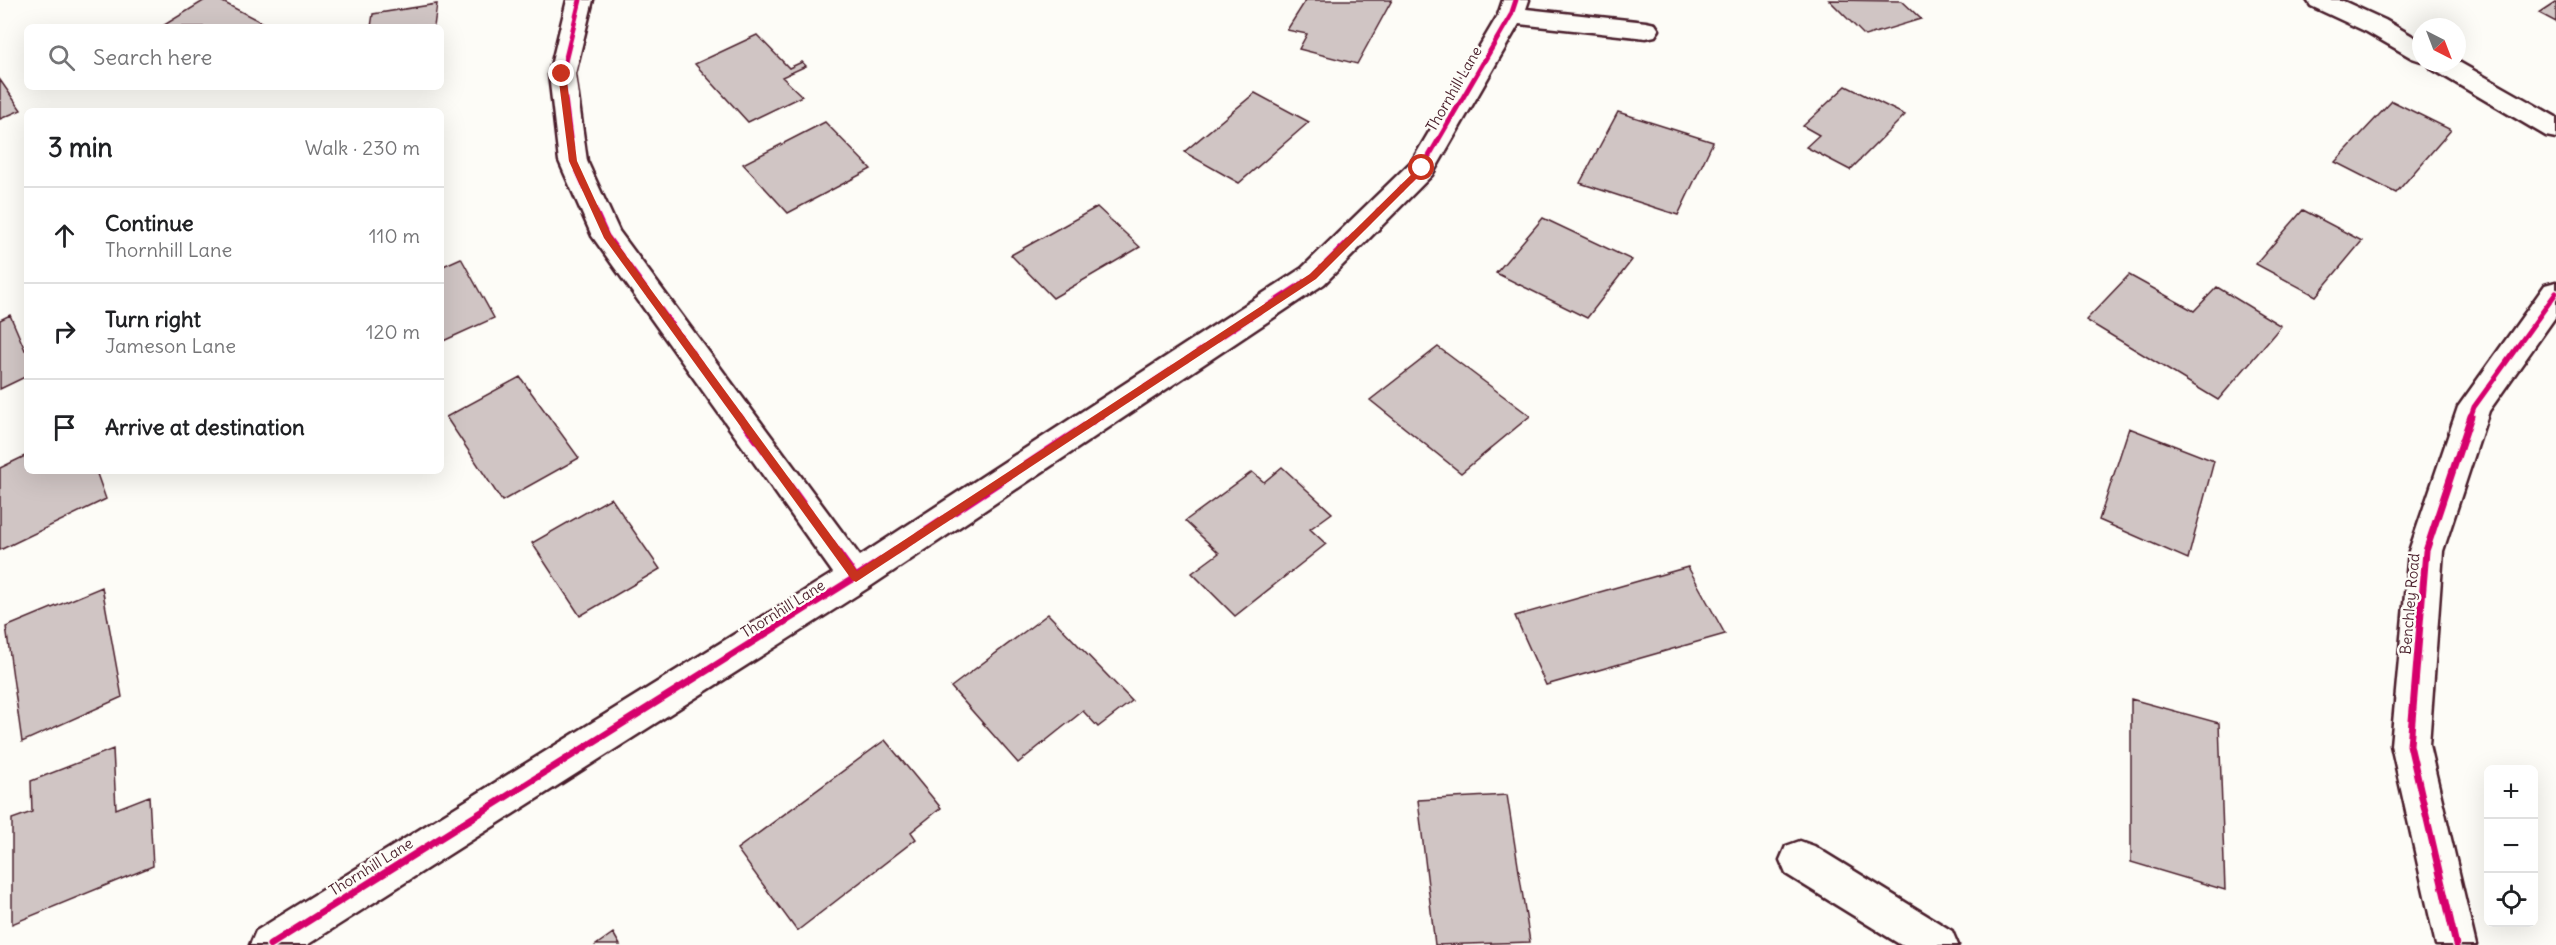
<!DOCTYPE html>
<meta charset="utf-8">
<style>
body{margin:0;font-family:Delius,sans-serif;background:#f2f2f2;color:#202124}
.controls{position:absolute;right:18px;bottom:18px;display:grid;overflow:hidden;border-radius:9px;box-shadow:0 6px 24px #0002}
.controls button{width:54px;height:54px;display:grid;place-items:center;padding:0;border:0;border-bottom:2px solid #e0e0e0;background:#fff;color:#202124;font:30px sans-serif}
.compass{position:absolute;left:2412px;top:18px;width:54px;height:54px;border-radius:50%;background:#fff;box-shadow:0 6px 24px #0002;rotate:138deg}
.stop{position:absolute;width:18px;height:18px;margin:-14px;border:4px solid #c8321e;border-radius:50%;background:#fff}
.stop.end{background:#c8321e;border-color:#fff;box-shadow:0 2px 6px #0008}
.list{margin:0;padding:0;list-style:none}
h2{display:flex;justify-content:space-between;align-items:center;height:78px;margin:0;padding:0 24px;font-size:26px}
h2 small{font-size:20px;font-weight:400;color:#757577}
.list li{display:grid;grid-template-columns:39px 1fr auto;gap:18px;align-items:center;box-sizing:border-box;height:96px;padding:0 24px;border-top:2px solid #e0e0e0}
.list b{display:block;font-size:22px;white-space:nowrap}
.list p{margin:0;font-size:20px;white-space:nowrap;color:#757577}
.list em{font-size:20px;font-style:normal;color:#757577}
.icon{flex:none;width:33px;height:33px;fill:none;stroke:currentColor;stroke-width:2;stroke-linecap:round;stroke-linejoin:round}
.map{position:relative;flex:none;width:2556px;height:945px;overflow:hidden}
.search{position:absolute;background:#fff;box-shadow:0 6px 24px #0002;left:24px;top:24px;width:420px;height:66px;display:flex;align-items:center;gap:15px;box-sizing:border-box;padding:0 21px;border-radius:9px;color:#757577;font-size:22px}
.panel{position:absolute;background:#fff;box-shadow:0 6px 24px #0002;left:24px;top:108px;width:420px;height:366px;border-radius:9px}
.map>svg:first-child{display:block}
.building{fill:#d0c5c4;stroke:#4a1f2b;stroke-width:1.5}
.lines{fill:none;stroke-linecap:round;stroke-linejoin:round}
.minor-casing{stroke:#4a1f2b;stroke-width:5}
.minor{fill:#fdfcf7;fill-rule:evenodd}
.cycleway-far1-casing{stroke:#fdfcf7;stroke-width:8}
.cycleway-casing{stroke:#fdfcf7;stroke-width:10}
.cycleway-far1{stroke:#d6006c;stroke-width:5}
.cycleway{stroke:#d6006c;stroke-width:7}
.route{fill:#c8321e}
.labels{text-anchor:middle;stroke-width:5;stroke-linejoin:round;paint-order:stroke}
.street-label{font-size:15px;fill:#4a1f2b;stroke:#fdfcf7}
</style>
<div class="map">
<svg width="2556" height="945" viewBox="0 0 2556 945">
<rect width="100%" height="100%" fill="#fdfcf7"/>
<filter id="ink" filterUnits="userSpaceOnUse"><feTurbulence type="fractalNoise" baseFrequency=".0167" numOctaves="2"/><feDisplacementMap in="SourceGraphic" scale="12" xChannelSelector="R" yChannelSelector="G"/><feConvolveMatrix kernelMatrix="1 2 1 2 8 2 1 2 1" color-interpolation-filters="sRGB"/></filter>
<g filter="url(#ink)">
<path class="building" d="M205,0H219L261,22L252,27H161Z
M1306,0H1392L1357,64L1299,49L1307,34L1287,30Z
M1829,0L1902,1L1921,19L1865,36Z
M2556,2V22L2539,13Z
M437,4L434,27H371L373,14Z
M757,35L789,68L802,62L806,66L782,77L802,96L748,122L695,64Z
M0,80L21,110L0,119Z
M1846,86L1905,115L1850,170L1806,147L1819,135L1803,126Z
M1255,93L1309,122L1239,183L1184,152Z
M2392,101L2451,130L2396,193L2335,162Z
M1618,112L1713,142L1678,215L1580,183Z
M825,122L871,169L788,213L743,164Z
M1097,207L1140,247L1053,298L1011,255Z
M2303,210L2362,241L2316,296L2256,264Z
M1543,218L1632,260L1587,318L1496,273Z
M461,258L494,318L441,342V267Z
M2129,275L2194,311L2217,287L2281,326L2218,400L2086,320Z
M10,315L25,350L27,349V376L0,389V320Z
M1438,347L1530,416L1461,473L1370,400Z
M520,377L579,458L502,501L446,417Z
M2129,428L2214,461L2188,559L2099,520Z
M27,455V471H96L106,499L0,550V468Z
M1282,467L1332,513L1310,529L1326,544L1235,616L1192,573L1219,553L1185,521L1252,472L1264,482Z
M611,498L660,569L580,616L532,543Z
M1688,567L1725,634L1546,685L1515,616Z
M102,587L122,697L22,742L6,627Z
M1048,614L1132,701L1098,727L1083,711L1018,763L951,687Z
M2131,699L2219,723L2225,890L2131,862Z
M885,740L941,808L911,832L916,839L797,931L737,849Z
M113,749L116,809L149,796L153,866L12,924V819L32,812L31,781Z
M1507,795L1530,942L1435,945L1418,800Z
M613,933L620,945H596Z"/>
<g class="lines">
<defs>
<path id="minor" d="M567,0H593L575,74L587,161L619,231L860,556L1302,268L1412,161L1498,15L1503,0H1529L1526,9L1646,22L1655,24L1659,30L1655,36L1646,38L1519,24L1432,175L1324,284L868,588L307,945H250L256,931L833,573L592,236L559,161L549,74Z
M2307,0H2341L2385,20L2421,41V61L2412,58L2367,32L2311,6Z
M2457,61L2556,117V138L2546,136L2432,69L2428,63H2457Z
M2556,282V316L2489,411L2443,551L2429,745L2476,945H2436L2391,745L2409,551L2458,407L2545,285Z
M1800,841L1814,846L1952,931L1958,945H1901L1786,874L1780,860L1786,846Z"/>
</defs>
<use href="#minor" class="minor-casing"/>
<use href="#minor" class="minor"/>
<defs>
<path id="cycleway-far1" d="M580,0L562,74L573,161L607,236L740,418
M1098,418L1313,276L1422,168L1511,15L1516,0
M2470,418L2474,407L2556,293"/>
<path id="cycleway" d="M739,416L856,577
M270,945L856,577L1100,416
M2456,945L2410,745L2426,551L2471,416"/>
</defs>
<use href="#cycleway-far1" class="cycleway-far1-casing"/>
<use href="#cycleway" class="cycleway-casing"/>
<use href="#cycleway-far1" class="cycleway-far1"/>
<use href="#cycleway" class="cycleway"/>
</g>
</g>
<path class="route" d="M562,71L566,74L577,161L611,235L857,571L1310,274L1420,166L1427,168L1316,279L856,582L852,580L604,238L569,161L558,74Z"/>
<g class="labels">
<g class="street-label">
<text transform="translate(1454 89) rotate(-60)" y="5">Thornhill Lane</text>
<text transform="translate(2410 604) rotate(-85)" y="5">Benchley Road</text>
<text transform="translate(783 609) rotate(-32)" y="5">Thornhill Lane</text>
<text transform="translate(371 867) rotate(-32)" y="5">Thornhill Lane</text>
</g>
</g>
</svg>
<div class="controls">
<button>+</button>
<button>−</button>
<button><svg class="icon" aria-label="locate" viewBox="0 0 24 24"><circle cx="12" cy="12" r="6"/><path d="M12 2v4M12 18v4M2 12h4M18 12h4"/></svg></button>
</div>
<svg class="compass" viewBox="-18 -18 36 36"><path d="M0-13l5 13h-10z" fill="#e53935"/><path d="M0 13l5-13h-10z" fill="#757577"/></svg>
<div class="stop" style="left:1422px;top:168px"></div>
<div class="stop end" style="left:562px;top:74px"></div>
<div class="search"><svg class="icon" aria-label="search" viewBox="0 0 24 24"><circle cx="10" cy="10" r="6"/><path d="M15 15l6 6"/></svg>Search here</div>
<section class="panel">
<h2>3 min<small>Walk · 230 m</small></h2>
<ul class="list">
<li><svg class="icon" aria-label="ahead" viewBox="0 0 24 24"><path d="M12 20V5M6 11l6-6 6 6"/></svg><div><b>Continue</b><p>Thornhill Lane</p></div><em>110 m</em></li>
<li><svg class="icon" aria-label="right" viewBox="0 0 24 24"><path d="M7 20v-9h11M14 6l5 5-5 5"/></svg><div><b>Turn right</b><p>Jameson Lane</p></div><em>120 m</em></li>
<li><svg class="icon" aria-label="arrive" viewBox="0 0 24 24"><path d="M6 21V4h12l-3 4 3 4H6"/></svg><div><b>Arrive at destination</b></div></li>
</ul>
</section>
</div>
